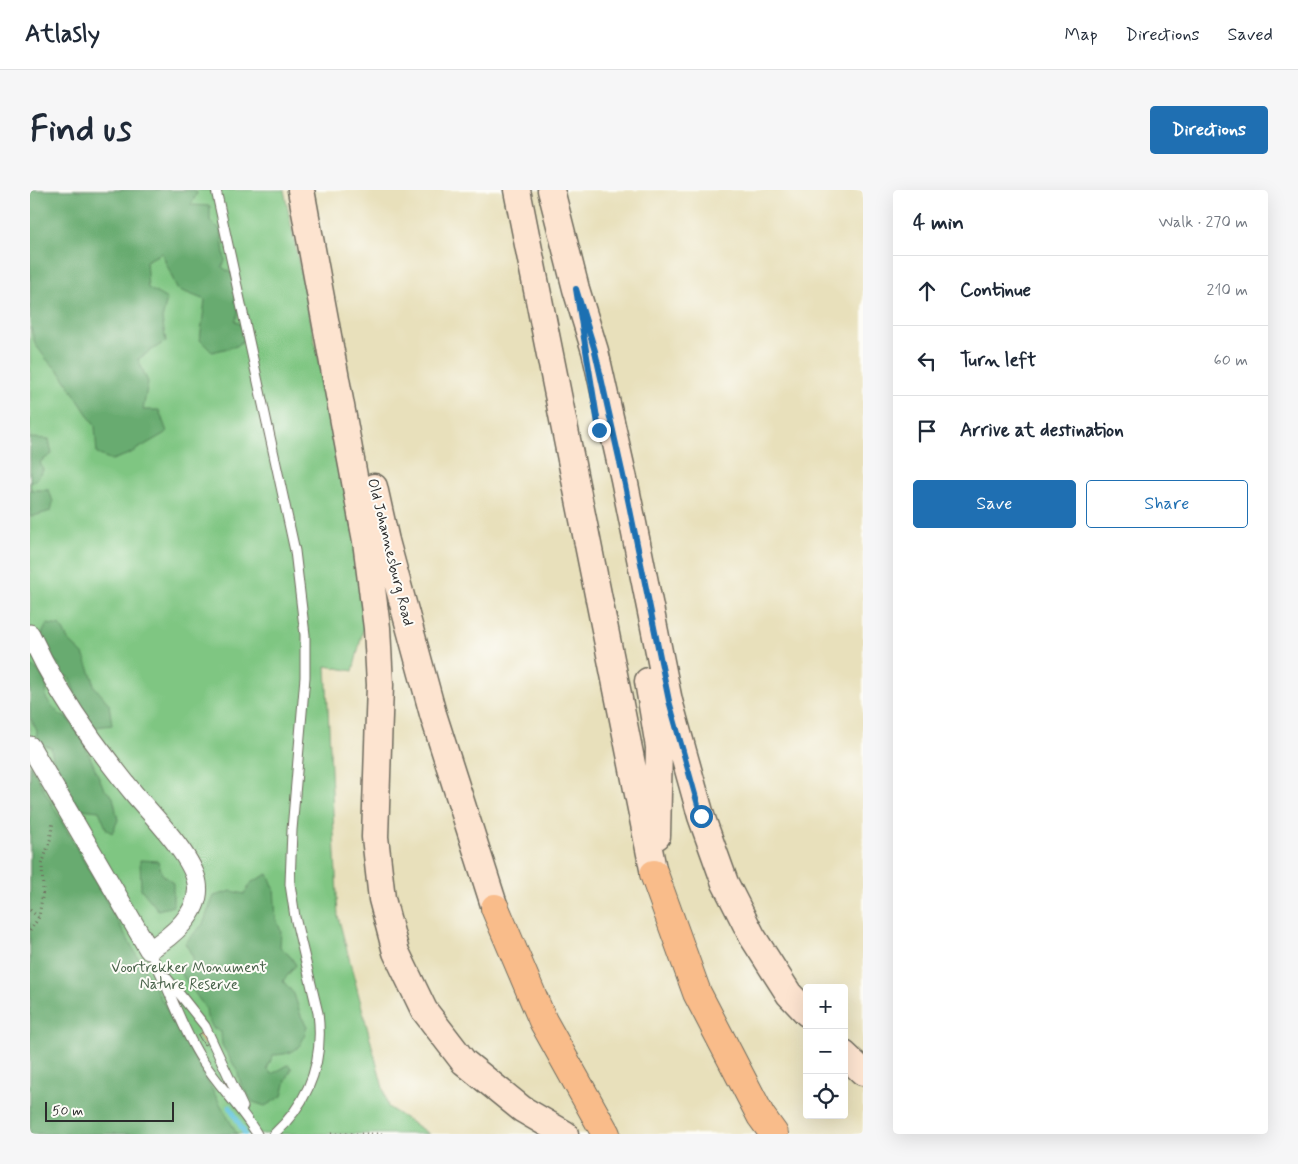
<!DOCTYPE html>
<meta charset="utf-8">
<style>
body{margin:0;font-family:Mynerve,sans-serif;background:#f6f6f7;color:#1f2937}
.controls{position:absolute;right:15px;bottom:15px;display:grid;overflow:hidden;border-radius:5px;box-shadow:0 5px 20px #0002}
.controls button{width:45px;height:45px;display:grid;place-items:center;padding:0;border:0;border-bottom:1px solid #e0e1e3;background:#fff;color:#1f2937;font:25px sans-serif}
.scale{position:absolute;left:15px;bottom:12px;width:129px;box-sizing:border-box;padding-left:5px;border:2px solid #2b2b2b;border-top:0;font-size:14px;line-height:18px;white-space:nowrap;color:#2b2b2b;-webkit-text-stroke:4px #fdfcf7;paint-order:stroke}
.stop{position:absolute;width:15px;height:15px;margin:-11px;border:4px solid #1f6fb2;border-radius:50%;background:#fff}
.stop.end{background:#1f6fb2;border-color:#fff;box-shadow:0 1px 5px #0008}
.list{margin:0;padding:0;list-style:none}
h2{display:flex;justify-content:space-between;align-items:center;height:65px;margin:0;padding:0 20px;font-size:21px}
h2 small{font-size:16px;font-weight:400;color:#747a83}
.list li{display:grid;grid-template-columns:32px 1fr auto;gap:15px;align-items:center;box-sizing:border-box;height:70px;padding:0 20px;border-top:1px solid #e0e1e3}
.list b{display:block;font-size:19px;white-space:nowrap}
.list em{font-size:16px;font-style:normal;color:#747a83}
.actions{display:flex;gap:10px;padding:15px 20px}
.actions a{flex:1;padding:11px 0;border:1px solid #1f6fb2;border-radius:5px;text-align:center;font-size:18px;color:#1f6fb2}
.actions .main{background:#1f6fb2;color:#fff}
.icon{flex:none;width:28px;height:28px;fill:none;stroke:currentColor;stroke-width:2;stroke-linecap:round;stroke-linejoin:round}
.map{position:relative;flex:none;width:833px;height:944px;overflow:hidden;border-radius:5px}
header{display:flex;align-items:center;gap:30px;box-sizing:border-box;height:70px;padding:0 25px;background:#fff;border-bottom:1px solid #e0e1e3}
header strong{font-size:24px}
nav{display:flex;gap:28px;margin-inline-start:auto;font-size:18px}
.intro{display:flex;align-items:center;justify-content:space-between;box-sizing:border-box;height:120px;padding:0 30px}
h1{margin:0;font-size:35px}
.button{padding:12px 22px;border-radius:5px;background:#1f6fb2;color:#fff;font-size:18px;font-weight:700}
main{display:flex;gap:30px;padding:0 30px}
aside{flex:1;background:#fff;border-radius:5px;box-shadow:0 5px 20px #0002}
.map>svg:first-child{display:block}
.green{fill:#7fc682;stroke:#557856}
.forest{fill:#67ab70;stroke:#496b4e}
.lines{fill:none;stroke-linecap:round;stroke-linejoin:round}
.stream{stroke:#60c4de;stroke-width:5}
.building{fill:#e6996f}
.service-casing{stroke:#6d6a5d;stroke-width:11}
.minor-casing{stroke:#6d6a5d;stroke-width:21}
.secondary-casing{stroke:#6d6a5d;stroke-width:29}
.primary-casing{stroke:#6d6a5d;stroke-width:30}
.path{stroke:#6d6a5d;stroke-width:3;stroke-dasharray:1 4;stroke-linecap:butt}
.service{stroke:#fff;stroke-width:9}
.minor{stroke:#fff;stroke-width:19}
.secondary{stroke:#fde4d0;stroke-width:26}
.primary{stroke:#f9bc8a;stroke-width:28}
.route{stroke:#1f6fb2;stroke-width:6}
.labels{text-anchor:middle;stroke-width:4;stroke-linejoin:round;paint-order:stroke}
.street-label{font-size:15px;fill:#2b2b2b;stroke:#fdfcf7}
.park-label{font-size:15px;fill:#486149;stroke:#fdfcf7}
</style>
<header>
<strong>Atlasly</strong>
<nav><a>Map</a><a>Directions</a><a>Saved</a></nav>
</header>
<div class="intro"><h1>Find us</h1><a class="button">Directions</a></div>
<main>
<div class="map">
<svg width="833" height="944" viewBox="0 0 833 944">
<rect width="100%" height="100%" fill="#fdfcf7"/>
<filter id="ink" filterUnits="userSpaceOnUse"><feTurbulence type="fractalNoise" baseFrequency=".02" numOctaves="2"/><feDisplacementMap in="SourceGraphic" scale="10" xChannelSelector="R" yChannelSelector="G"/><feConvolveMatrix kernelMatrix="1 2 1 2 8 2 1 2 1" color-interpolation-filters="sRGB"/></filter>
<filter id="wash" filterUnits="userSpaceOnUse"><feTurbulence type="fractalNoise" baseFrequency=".0096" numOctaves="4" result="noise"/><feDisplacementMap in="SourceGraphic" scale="20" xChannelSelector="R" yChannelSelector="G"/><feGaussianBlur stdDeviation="1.12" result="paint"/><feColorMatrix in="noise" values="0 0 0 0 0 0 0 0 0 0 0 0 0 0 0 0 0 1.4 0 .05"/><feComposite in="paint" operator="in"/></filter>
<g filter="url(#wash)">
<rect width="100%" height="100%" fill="#e8e0bb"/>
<path class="green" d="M0,0H254L326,352L334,436L323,481L296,476L308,726L358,917L399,944H0Z"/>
<path class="forest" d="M0,0H165L167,3L161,15L180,16V31L191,40L195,71L192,77L202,84L207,103L204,112L210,104L208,123L205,131L219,140L220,144L207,156L182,162L170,150L175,110L147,99L132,63L116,71L118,98L137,109L132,129L136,151L108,169L118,192L113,220H129L137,242L99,264L82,270L67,264L65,236L30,182L17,170L5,154L0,133Z
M0,248L19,249L22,264L10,272L13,280L6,290L0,292L1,300H19L23,312L21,321L0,327Z
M17,434L31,436L38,450L53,464L63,489L64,496L79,514L82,535L65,537L48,517L46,506L39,487L30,486L28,479L30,475L22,469L11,446Z
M0,476L7,479L17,494L16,509L29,524L38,529L52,549L74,599L83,607L88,630L82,643L77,640L69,621L51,619L35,598L29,580L23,570L21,557L6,554L7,541L0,527Z
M0,575L207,944H0Z
M110,670L128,671L132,684L143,693V716L128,720L111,699Z
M238,684L244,698L246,729L251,741L250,757L260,766L266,775L253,791L264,804L271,826L277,836C272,858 266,864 243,865L237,879L242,884L258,875L262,878L256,890L252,906L235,916L223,912L211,894L207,880L192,855L191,842L183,838L177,827L176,819L150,782L154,775H161L163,767L155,753L173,734L184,706L202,701L214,704L222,692Z"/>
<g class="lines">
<path class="stream" d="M200,917L215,944"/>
</g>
<g id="blocks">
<path class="building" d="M173,842L179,852L174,855L168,845Z"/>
</g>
</g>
<g filter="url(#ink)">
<use href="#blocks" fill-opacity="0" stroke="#6d6a5d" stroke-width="1"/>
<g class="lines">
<defs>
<path id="service" d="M186,0L265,361L275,445V487L262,640L260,694L265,727L288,823C294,871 280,911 244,944
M119,760C139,796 150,836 172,870C189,896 211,918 227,944
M136,787L175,836L213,917"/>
<path id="minor" d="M0,444C17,481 38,516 62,549C76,568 91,588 106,606C123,626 163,667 167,693C172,722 141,747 119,760L0,556"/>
<path id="secondary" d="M271,0L336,351L347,438L350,495L345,647L352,709L366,762L394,820L434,872L492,919L535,944
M487,0L624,684
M521,0L546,99L565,161L594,289L639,511L671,626L695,693L722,746L759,804L777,823
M344,297L356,351L403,524L465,718
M618,491L629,557L627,646
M814,864L833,882"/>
<path id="primary" d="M624,684L667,803L731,926L744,944
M465,718L513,831L576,944"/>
</defs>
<use href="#service" class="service-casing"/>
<use href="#minor" class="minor-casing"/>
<use href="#secondary" class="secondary-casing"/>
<use href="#primary" class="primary-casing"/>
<path class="path" d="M0,720L8,727
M0,741L9,727L13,701L12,675L20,650L23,631
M301,944H354"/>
<use href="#service" class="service"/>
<use href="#minor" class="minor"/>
<use href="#secondary" class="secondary"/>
<use href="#primary" class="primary"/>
</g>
</g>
<g class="lines" filter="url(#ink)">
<path class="route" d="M569,240L546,99L565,161L594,290L639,511L671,626"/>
</g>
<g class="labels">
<g class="street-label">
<text transform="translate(361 362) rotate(76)" y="5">Old Johannesburg Road</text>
</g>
<g class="park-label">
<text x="159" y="782">Voortrekker Monument<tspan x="159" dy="17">Nature Reserve</tspan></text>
</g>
</g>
</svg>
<div class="controls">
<button>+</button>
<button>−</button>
<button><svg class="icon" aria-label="locate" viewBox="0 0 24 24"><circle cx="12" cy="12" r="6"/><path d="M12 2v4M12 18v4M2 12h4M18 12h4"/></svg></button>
</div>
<div class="scale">50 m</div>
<div class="stop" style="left:671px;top:626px"></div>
<div class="stop end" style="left:569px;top:240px"></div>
</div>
<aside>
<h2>4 min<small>Walk · 270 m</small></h2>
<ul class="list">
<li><svg class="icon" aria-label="ahead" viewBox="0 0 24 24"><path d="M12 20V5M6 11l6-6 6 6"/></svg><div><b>Continue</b></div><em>210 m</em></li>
<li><svg class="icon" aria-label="left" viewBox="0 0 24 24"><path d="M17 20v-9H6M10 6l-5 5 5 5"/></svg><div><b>Turn left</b></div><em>60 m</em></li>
<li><svg class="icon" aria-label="arrive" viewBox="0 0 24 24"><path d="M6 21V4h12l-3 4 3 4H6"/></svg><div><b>Arrive at destination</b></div></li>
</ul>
<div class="actions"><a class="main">Save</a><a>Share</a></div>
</aside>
</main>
